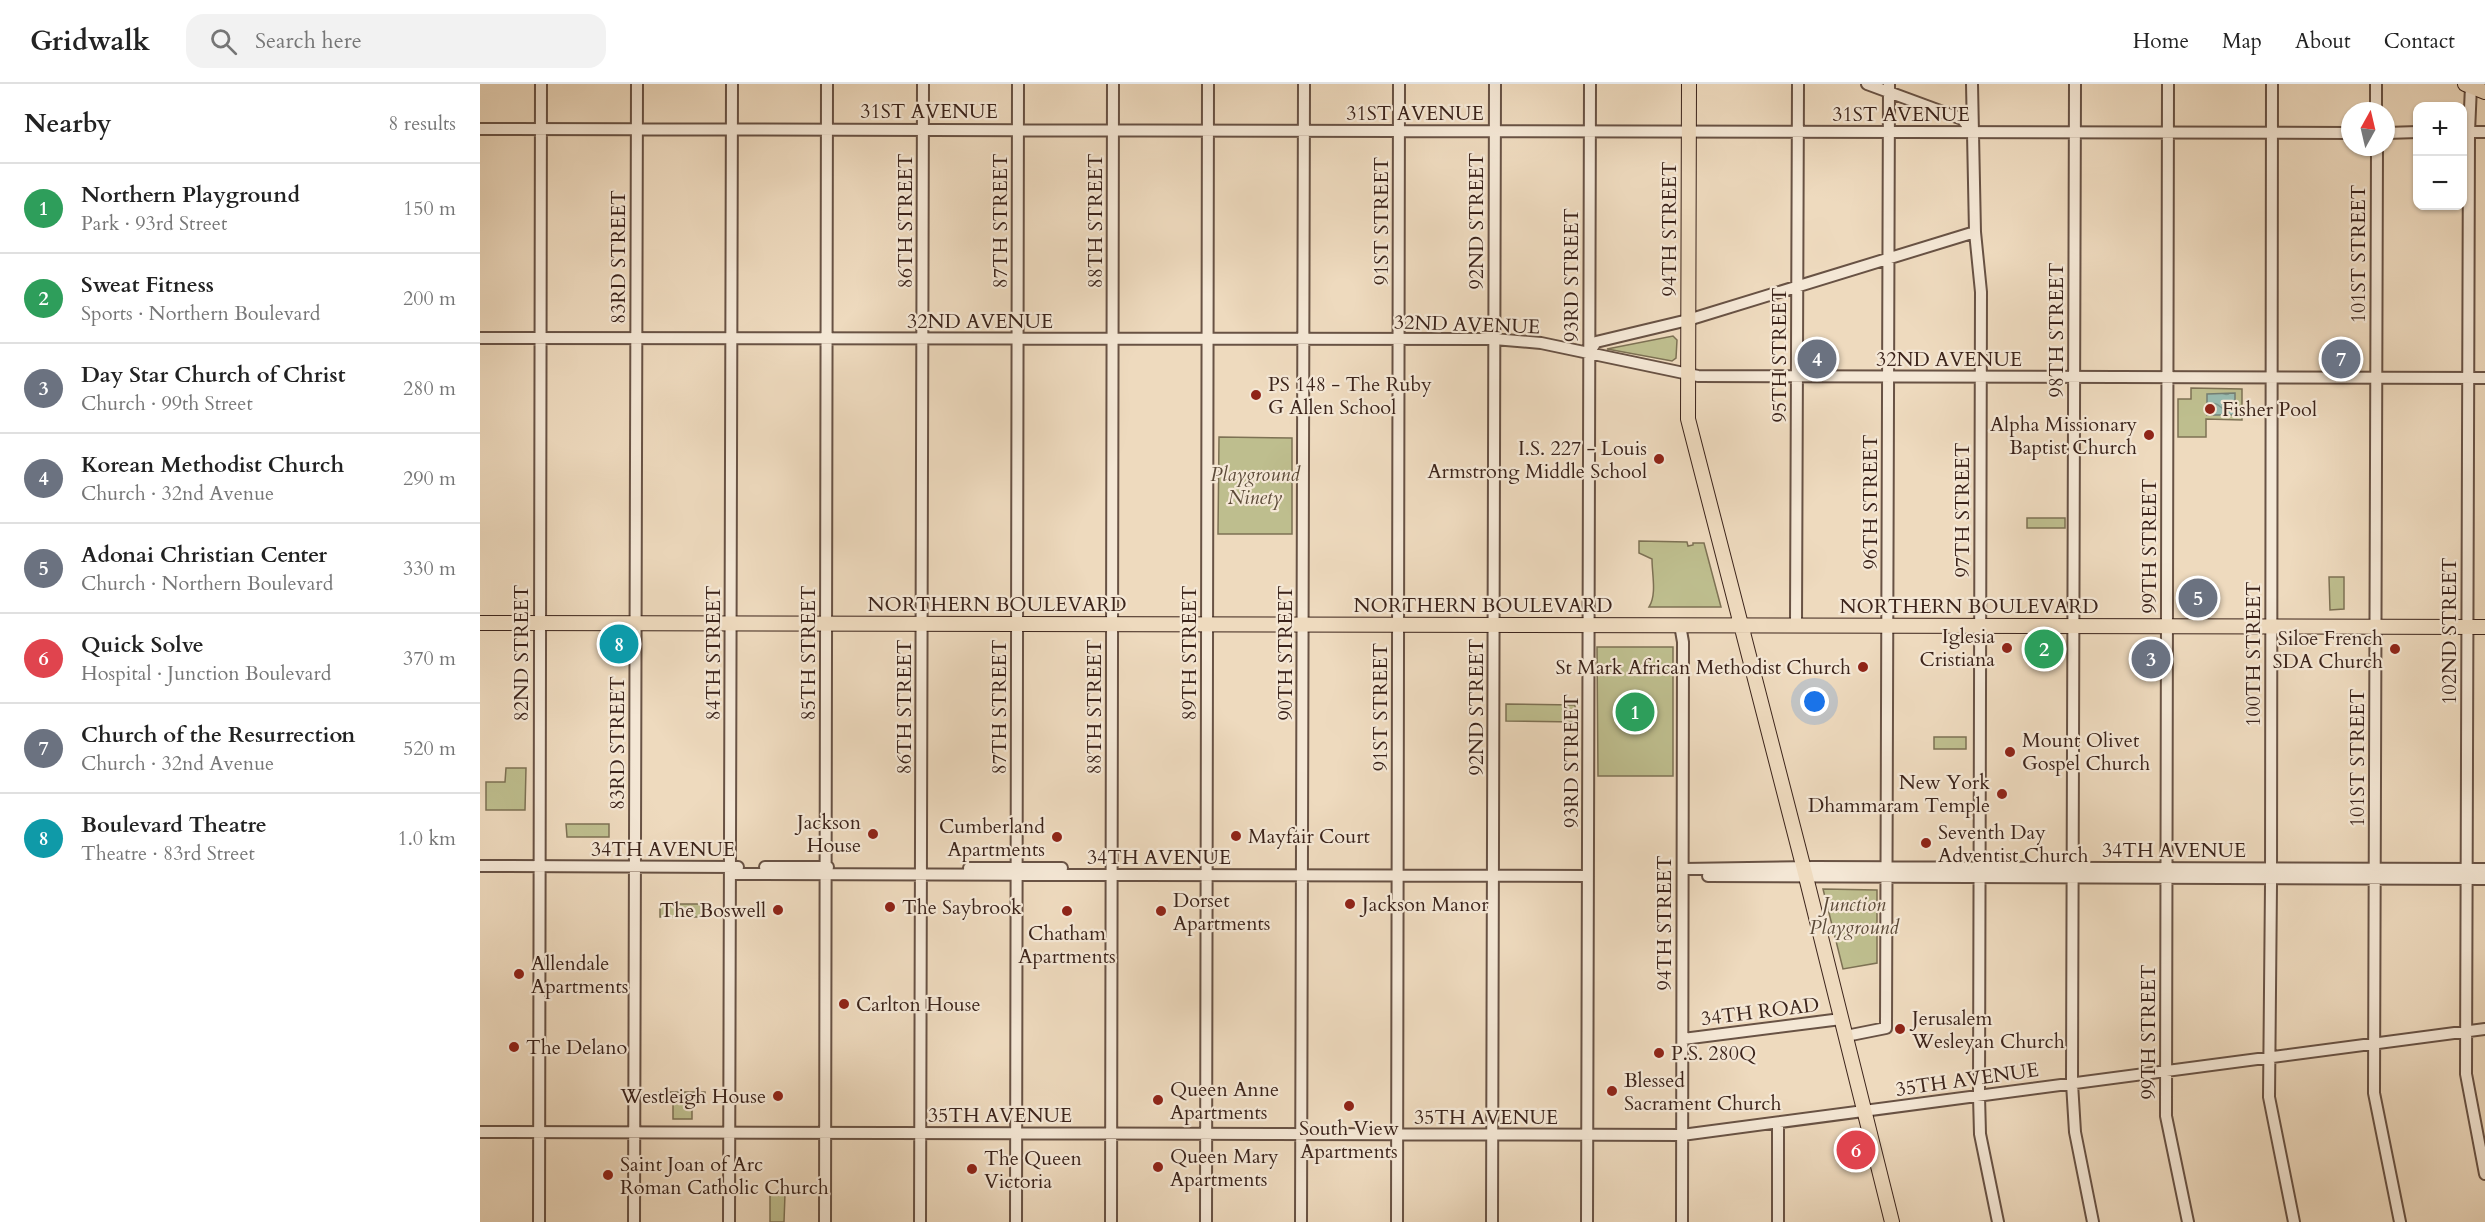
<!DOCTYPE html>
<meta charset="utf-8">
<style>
body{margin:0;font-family:Cardo,serif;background:#f2f2f2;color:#222}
.controls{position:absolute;right:18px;top:18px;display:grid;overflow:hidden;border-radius:12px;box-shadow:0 2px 4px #0004}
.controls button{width:54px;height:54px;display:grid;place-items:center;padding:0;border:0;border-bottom:2px solid #e0e0e0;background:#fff;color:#222;font:30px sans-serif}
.compass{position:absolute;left:1861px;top:18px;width:54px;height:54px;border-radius:50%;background:#fff;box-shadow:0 2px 4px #0004;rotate:8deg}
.you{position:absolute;left:1335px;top:618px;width:21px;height:21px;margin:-15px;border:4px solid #fff;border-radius:50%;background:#1a73e8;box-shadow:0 0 0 9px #1a73e833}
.badge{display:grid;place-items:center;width:39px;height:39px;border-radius:50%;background:#0b8043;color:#fff;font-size:20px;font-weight:700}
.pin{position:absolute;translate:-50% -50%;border:3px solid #fff;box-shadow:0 2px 6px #0006}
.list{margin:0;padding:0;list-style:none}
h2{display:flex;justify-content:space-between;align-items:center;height:78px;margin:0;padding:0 24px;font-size:26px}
h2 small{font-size:20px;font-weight:400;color:#767676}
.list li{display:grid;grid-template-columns:39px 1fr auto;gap:18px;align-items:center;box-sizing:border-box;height:90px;padding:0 24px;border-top:2px solid #e0e0e0}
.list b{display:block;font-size:22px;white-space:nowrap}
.list p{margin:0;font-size:20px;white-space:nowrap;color:#767676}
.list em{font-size:20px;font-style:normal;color:#767676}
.icon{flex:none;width:33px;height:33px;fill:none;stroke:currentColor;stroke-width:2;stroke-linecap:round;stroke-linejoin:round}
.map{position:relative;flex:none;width:2005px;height:1138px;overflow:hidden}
header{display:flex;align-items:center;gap:36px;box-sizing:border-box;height:84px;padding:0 30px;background:#fff;border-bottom:2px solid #e0e0e0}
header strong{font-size:28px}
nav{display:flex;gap:33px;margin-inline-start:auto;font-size:21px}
.search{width:420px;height:54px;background:#f2f2f2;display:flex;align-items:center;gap:15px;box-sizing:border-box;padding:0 21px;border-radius:18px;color:#767676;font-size:22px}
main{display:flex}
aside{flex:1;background:#fff}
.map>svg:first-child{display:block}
.green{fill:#bebe8e;stroke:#7d7154;stroke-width:1.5}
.water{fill:url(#water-waves);stroke:#747f74;stroke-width:1.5}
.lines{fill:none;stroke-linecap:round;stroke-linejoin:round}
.minor-casing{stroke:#685244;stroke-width:14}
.major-casing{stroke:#3c241b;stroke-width:16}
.minor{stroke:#f4e7d5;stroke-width:10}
.major{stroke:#eedabe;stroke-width:14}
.poi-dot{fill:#8f2418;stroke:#f4e7d5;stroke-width:2}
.labels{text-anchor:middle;stroke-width:4.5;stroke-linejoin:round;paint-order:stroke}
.street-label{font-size:20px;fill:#3c241b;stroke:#f4e7d5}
.poi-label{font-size:20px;fill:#3c241b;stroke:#f4e7d5;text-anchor:start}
.park-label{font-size:20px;font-style:italic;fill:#5c4a38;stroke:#f4e7d5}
</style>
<header>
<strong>Gridwalk</strong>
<div class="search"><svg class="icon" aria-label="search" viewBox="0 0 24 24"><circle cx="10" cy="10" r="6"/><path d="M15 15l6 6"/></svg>Search here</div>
<nav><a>Home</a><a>Map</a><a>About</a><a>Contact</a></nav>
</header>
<main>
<aside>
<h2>Nearby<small>8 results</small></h2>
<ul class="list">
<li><span class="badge" style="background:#2e9e5b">1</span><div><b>Northern Playground</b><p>Park · 93rd Street</p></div><em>150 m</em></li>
<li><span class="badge" style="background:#2e9e5b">2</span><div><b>Sweat Fitness</b><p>Sports · Northern Boulevard</p></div><em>200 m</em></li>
<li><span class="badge" style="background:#6b7280">3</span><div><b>Day Star Church of Christ</b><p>Church · 99th Street</p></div><em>280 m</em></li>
<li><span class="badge" style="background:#6b7280">4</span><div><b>Korean Methodist Church</b><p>Church · 32nd Avenue</p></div><em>290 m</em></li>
<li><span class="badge" style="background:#6b7280">5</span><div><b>Adonai Christian Center</b><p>Church · Northern Boulevard</p></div><em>330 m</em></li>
<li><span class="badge" style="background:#e0444e">6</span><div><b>Quick Solve</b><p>Hospital · Junction Boulevard</p></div><em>370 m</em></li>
<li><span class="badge" style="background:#6b7280">7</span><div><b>Church of the Resurrection</b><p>Church · 32nd Avenue</p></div><em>520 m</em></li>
<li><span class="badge" style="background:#0f9aa8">8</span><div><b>Boulevard Theatre</b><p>Theatre · 83rd Street</p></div><em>1.0 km</em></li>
</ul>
</aside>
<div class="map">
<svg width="2005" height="1138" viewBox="0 0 2005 1138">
<defs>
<pattern id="water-waves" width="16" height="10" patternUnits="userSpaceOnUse" patternTransform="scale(1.5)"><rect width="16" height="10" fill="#99bbb0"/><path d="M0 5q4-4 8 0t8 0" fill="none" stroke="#7e988e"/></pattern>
</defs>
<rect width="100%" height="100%" fill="#eedabe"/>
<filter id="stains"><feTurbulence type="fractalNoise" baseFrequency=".00333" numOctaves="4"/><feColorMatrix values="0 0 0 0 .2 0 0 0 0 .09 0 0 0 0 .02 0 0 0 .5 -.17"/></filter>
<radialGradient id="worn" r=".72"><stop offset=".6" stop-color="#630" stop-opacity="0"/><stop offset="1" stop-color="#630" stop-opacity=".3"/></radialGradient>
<path class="green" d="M1193,252L1197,256L1196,274L1192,277L1127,265Z
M1711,304L1762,305V336L1726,335V353H1698V315H1711Z
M739,353L812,354V450H738Z
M1547,434H1585V444H1547Z
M1159,457L1207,458L1208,462L1213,461V459H1224L1241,523H1169C1177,510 1172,491 1172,475L1159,469Z
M1849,493H1864V525L1850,526Z
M1117,563H1193V692H1118Z
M1026,620L1095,621L1096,638L1026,637Z
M1454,653H1486V665H1454Z
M26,684H46L45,726H6V698H25Z
M86,740H129V753H87Z
M1343,805L1397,806V879L1363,885Z
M180,820H225V833H180Z
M179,1008H225V1019H212V1035H193V1019L179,1018Z
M290,1109L305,1110L304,1138H290Z"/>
<path class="water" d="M1755,309V331H1727V310Z"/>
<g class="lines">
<defs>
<path id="minor" d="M1387,0L1482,35L1493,48
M1492,0L1495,148L1501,208L1499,1012L1500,1050L1518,1138
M1595,0L1592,999L1595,1048L1613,1138
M1688,0L1686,1032L1708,1138
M1792,0L1791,801L1789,1013L1814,1138
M1896,0V27
M1995,0L1991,2L1989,48L1986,990L2005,1090
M0,45L1870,49
M1983,48H2005
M1906,49L1938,48
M1897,63L1894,1009L1920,1138
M0,254L1014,255L1061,259L1218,292L2005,294
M1109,269L1116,258L1208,236L1495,148
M1200,541L1203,558L1202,1138
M1316,541L1318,0
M0,782L258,783
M285,783H348
M489,784H582
M1204,785L1334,783L2005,785
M250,790L1108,792
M1228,792L2005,795
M1366,952L1406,944L1409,0
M1203,955L1361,935
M1298,1040V1138
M0,1048L1202,1051L2005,945
M59,1138L61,0
M154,1138L157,0
M249,1138L252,0
M345,1138L347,0
M440,1138L443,0
M536,1138L538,0
M631,1138L633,0
M726,1138L728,0
M821,1138L824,0
M917,1138L919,0
M1012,1138L1015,0
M1107,1138L1110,0"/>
<path id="major" d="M1209,0L1208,335L1326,793L1412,1138
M1985,0L2005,8
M0,539L2005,543"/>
</defs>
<use href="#minor" class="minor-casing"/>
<use href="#major" class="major-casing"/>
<use href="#minor" class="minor"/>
<use href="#major" class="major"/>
</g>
<g class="poi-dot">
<circle cx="776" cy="311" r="6"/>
<circle cx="1730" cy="325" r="6"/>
<circle cx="1669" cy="351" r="6"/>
<circle cx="1179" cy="375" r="6"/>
<circle cx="1527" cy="564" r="6"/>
<circle cx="1915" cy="565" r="6"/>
<circle cx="1383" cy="583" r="6"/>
<circle cx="1530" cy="668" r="6"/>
<circle cx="1522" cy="710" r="6"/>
<circle cx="393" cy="750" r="6"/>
<circle cx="756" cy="752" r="6"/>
<circle cx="577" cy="753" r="6"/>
<circle cx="1446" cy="759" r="6"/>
<circle cx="870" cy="820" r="6"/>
<circle cx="410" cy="823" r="6"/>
<circle cx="298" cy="826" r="6"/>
<circle cx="587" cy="827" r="6"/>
<circle cx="681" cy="827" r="6"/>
<circle cx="39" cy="890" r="6"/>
<circle cx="364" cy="920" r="6"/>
<circle cx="1420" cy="945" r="6"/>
<circle cx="34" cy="963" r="6"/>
<circle cx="1179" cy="969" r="6"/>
<circle cx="1132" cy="1007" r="6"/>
<circle cx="298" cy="1012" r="6"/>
<circle cx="678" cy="1016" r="6"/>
<circle cx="869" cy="1022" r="6"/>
<circle cx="678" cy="1083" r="6"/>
<circle cx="492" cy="1085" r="6"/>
<circle cx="128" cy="1091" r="6"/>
</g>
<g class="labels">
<g class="street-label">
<text x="449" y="34">31ST AVENUE</text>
<text x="935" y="36">31ST AVENUE</text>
<text x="1421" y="37">31ST AVENUE</text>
<text transform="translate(425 137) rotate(-90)" y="7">86TH STREET</text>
<text transform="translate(520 137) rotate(-90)" y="7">87TH STREET</text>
<text transform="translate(615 137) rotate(-90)" y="7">88TH STREET</text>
<text transform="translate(901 137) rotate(-90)" y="7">91ST STREET</text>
<text transform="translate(996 137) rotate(-90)" y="7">92ND STREET</text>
<text transform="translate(1189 145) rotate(-90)" y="7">94TH STREET</text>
<text transform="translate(1878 170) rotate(-90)" y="7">101ST STREET</text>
<text transform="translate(138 173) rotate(-90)" y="7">83RD STREET</text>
<text transform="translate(1091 191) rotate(-90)" y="7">93RD STREET</text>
<text x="500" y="244">32ND AVENUE</text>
<text transform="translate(987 240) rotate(2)" y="7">32ND AVENUE</text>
<text transform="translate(1576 246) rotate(-90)" y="7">98TH STREET</text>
<text transform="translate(1299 271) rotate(-90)" y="7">95TH STREET</text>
<text x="1469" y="282">32ND AVENUE</text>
<text transform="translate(1390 418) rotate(-90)" y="7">96TH STREET</text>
<text transform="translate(1482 426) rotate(-90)" y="7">97TH STREET</text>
<text transform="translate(1669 462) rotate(-90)" y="7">99TH STREET</text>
<text x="517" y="527">NORTHERN BOULEVARD</text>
<text x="1003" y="528">NORTHERN BOULEVARD</text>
<text x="1489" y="529">NORTHERN BOULEVARD</text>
<text transform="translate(1969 547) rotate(-90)" y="7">102ND STREET</text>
<text transform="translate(41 569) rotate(-90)" y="7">82ND STREET</text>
<text transform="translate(233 569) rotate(-90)" y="7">84TH STREET</text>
<text transform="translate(328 569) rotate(-90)" y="7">85TH STREET</text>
<text transform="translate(709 569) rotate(-90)" y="7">89TH STREET</text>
<text transform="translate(805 569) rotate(-90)" y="7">90TH STREET</text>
<text transform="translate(1773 570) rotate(-90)" y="7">100TH STREET</text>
<text transform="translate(424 623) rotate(-90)" y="7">86TH STREET</text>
<text transform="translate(519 623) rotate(-90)" y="7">87TH STREET</text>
<text transform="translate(614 623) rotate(-90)" y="7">88TH STREET</text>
<text transform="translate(900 623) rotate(-90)" y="7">91ST STREET</text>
<text transform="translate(996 623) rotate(-90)" y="7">92ND STREET</text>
<text transform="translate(137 659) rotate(-90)" y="7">83RD STREET</text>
<text transform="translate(1877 674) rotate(-90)" y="7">101ST STREET</text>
<text transform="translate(1091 677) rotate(-90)" y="7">93RD STREET</text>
<text x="183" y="772">34TH AVENUE</text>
<text x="1694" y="773">34TH AVENUE</text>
<text x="679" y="780">34TH AVENUE</text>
<text transform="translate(1184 839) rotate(-90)" y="7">94TH STREET</text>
<text transform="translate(1280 927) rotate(-7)" y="7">34TH ROAD</text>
<text transform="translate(1668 948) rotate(-90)" y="7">99TH STREET</text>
<text transform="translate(1487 995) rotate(-8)" y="7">35TH AVENUE</text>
<text x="520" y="1038">35TH AVENUE</text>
<text x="1006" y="1040">35TH AVENUE</text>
</g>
<g class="poi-label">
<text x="788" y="307">PS 148 - The Ruby<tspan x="788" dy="23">G Allen School</tspan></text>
<text x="1742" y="332">Fisher Pool</text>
<text x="1657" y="347" text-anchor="end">Alpha Missionary<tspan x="1657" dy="23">Baptist Church</tspan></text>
<text x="1167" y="371" text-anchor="end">I.S. 227 - Louis<tspan x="1167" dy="23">Armstrong Middle School</tspan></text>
<text x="1515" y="559" text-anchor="end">Iglesia<tspan x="1515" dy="23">Cristiana</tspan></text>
<text x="1903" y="561" text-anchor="end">Siloe French<tspan x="1903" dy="23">SDA Church</tspan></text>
<text x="1371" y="590" text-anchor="end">St Mark African Methodist Church</text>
<text x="1542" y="663">Mount Olivet<tspan x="1542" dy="23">Gospel Church</tspan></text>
<text x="1510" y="705" text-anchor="end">New York<tspan x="1510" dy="23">Dhammaram Temple</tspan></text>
<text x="381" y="745" text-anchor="end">Jackson<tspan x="381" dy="23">House</tspan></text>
<text x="565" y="749" text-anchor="end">Cumberland<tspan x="565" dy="23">Apartments</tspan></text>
<text x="1458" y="755">Seventh Day<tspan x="1458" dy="23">Adventist Church</tspan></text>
<text x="768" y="759">Mayfair Court</text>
<text x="693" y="823">Dorset<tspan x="693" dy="23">Apartments</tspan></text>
<text x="882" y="827">Jackson Manor</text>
<text x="422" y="830">The Saybrook</text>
<text x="286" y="833" text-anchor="end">The Boswell</text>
<text x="587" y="856" text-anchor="middle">Chatham<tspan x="587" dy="23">Apartments</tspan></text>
<text x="51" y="886">Allendale<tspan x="51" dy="23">Apartments</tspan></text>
<text x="376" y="927">Carlton House</text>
<text x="1432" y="941">Jerusalem<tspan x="1432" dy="23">Wesleyan Church</tspan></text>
<text x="46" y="970">The Delano</text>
<text x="1191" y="976">P.S. 280Q</text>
<text x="1144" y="1003">Blessed<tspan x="1144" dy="23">Sacrament Church</tspan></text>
<text x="690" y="1012">Queen Anne<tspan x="690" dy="23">Apartments</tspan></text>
<text x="286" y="1019" text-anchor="end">Westleigh House</text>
<text x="869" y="1051" text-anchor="middle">South View<tspan x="869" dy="23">Apartments</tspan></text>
<text x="690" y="1079">Queen Mary<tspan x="690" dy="23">Apartments</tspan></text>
<text x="504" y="1081">The Queen<tspan x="504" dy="23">Victoria</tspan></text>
<text x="140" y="1087">Saint Joan of Arc<tspan x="140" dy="23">Roman Catholic Church</tspan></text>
</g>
<g class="park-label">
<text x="775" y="397">Playground<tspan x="775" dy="23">Ninety</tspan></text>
<text x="1374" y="827">Junction<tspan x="1374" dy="23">Playground</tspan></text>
</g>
</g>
<rect width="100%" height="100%" filter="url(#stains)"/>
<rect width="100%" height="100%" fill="url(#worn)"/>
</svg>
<div class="controls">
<button>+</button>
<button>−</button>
</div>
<svg class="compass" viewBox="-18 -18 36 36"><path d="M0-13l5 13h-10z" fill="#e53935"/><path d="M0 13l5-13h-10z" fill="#767676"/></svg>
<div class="you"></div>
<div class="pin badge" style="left:1155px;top:628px;background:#2e9e5b">1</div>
<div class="pin badge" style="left:1564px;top:565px;background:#2e9e5b">2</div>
<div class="pin badge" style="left:1671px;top:575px;background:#6b7280">3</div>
<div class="pin badge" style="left:1337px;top:275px;background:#6b7280">4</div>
<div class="pin badge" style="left:1718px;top:514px;background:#6b7280">5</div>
<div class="pin badge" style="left:1376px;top:1066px;background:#e0444e">6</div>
<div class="pin badge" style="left:1861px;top:275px;background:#6b7280">7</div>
<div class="pin badge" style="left:139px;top:560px;background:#0f9aa8">8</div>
</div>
</main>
